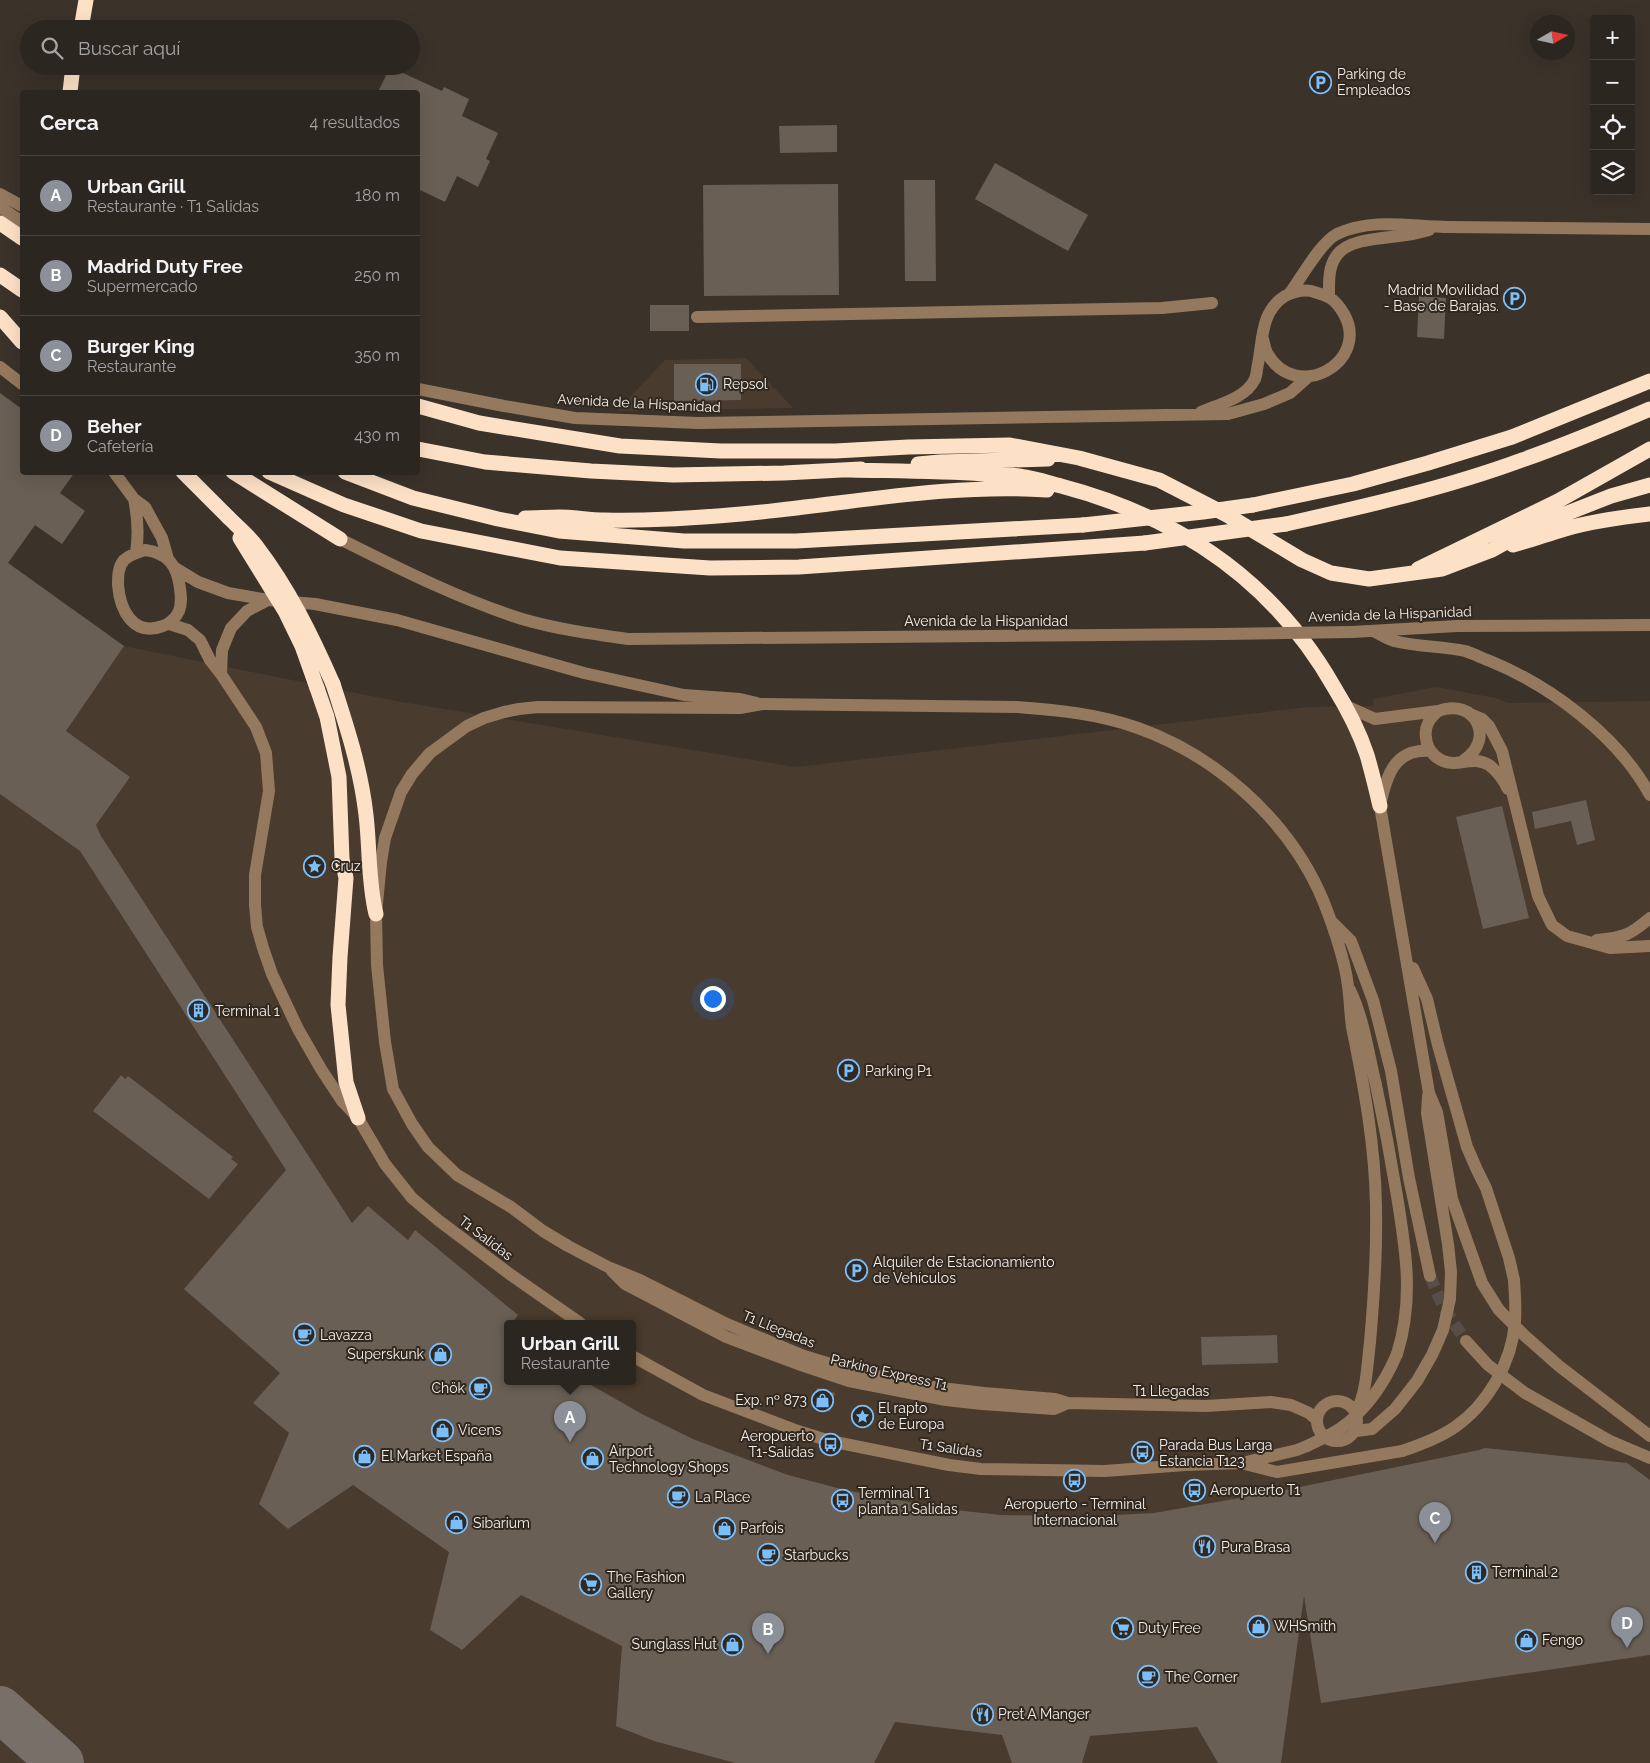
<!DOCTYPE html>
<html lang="es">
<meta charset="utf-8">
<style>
body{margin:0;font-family:Raleway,sans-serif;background:#38322d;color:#f1f3f6}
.controls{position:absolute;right:15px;top:15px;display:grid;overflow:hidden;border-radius:5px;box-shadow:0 5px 20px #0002}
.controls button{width:45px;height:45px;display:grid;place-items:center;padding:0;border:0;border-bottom:1px solid #48433e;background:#2c2620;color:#f1f3f6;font:25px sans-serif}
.compass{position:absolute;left:1530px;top:15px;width:45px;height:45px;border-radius:50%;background:#2c2620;box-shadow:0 5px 20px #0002;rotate:81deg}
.you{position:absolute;left:712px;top:998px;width:18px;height:18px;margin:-12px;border:4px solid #fff;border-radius:50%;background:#1a73e8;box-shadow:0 0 0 8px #1a73e833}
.badge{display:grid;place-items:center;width:32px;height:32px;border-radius:50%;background:#8c9099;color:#fff;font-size:16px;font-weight:700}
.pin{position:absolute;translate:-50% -41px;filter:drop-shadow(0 1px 2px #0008)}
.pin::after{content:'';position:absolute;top:26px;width:18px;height:15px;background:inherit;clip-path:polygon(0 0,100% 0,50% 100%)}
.popup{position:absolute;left:504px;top:1320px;width:132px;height:65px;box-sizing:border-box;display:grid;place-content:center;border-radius:5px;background:#2c2620;filter:drop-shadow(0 1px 4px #0005);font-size:16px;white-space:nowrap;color:#a6a5a5}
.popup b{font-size:19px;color:#f1f3f6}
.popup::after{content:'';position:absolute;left:50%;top:100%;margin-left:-10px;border:10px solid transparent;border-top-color:#2c2620}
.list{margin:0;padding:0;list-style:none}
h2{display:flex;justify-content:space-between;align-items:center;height:65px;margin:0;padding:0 20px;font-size:21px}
h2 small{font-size:16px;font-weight:400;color:#a6a5a5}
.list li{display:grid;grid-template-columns:32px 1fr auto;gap:15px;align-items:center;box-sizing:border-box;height:80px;padding:0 20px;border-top:1px solid #48433e}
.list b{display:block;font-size:19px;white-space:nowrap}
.list p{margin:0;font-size:16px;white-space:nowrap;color:#a6a5a5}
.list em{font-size:16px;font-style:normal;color:#a6a5a5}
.icon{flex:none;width:28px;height:28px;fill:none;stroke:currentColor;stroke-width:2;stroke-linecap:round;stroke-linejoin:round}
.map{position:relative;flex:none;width:1650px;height:1763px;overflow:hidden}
.search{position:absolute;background:#2c2620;box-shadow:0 5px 20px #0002;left:20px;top:20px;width:400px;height:55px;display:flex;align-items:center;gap:12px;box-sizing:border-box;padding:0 18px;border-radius:28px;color:#a6a5a5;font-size:19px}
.panel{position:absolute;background:#2c2620;box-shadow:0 5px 20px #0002;left:20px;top:90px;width:400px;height:385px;border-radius:5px}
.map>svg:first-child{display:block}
.built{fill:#493b2d;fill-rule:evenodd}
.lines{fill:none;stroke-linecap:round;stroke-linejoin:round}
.taxiway{stroke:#787068;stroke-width:46}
.building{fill:#695f55}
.minor-tunnel{stroke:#574e47;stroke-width:12;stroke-dasharray:12 6;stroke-linecap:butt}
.minor{stroke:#95795e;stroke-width:12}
.highway{stroke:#fde1c7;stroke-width:15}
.minor-bridge{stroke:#95795e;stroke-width:12}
.highway-bridge{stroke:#fde1c7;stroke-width:15}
.labels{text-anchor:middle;stroke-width:4;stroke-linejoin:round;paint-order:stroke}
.poi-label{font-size:14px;fill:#f5efe9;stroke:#312820;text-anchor:start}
.street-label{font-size:14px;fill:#f5efe9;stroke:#312820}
</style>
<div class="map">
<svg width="1650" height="1763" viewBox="0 0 1650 1763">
<rect width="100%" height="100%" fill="#3b322a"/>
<path class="built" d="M746,358L793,408L617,411L665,360Z
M0,557L124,646L396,701L796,767L1308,707L1374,706L1373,699L1436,687L1496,698L1509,703L1650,701V1763H0ZM508,1323H632V1381H508Z"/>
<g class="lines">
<path class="taxiway" d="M0,1709L61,1763"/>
</g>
<path class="building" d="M390,67L442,91L444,87L469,99L462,116L498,133L486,159L490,161L478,187L457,176L445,202L418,189V92H378Z
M837,125V152L780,153L779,126Z
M995,163L1088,215L1068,251L975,199Z
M904,180H935L936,281H905Z
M838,184L839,295L704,296L703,185Z
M1419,296L1446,298L1444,339L1417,337Z
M650,305H689V331H650Z
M674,364H741V400L674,401Z
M0,393L22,409V472H75L60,493L85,511L62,544L35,525L8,563L124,646L66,731L130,777L96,825L101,836L352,1223L368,1206L408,1240L415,1230L518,1315L512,1323H508V1381H584L642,1414L693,1439L788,1475L845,1490L946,1509L1001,1515L1097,1516L1154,1513L1290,1489L1479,1450L1485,1448L1627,1463L1650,1480V1655L1321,1703L1304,1596L1281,1763H1218L1197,1727L1090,1736L1082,1763H1012L1002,1735L895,1722L874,1763H735L654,1741L616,1726L622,1646L521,1595L462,1650L430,1630L449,1552L353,1485L288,1529L259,1504L289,1433L253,1403L280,1373L184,1289L286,1170L80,851L0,794Z
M1586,800L1595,840L1577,845L1571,821L1535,829L1532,812Z
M1502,806L1529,918L1483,929L1456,817Z
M121,1075L125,1079L128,1076L233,1157L231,1159L238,1164L209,1199L93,1111Z
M1277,1335L1278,1363L1202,1365L1201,1337Z
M817,1388L835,1393L830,1411L812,1406Z"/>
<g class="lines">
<path class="minor-tunnel" d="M1430,1276L1443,1307L1466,1341"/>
<path class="minor" d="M0,194L22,206
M0,207L22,222
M1290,293C1301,278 1321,242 1337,234C1373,217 1412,227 1449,227C1516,228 1583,228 1650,229
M1329,296C1329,282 1328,267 1337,255C1349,238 1388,238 1406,235C1414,234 1422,232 1429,230
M697,317L1162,308L1212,303
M0,367L22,384
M418,389L504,406L575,418L698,423L1228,414L1264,404L1290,393L1308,377
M1201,412C1220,404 1246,398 1255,379C1257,374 1257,368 1258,364C1263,338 1261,311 1285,296C1293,292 1302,289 1311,291C1328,296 1334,297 1344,314C1371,363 1295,404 1267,353C1265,349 1264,343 1263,339
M114,472L134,499L145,507L162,538L168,559
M134,499C138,518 139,533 136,553
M340,539C400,569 459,599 522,619C556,629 592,634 628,639L1224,634
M145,550C168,553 177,565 180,588C181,596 182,603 179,611C176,618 169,624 163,626C133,637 120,610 118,585C118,576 118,567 124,560C130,555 138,552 145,550Z
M175,568L198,582L228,593L268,600L315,604L397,620L584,673L684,695L740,699L757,703
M169,624L188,630L200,640L210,660L221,674L256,727L266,753L269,791L255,875V905L257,927L263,948L272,974L298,1029L321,1069L342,1101L358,1118L385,1164L412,1198L438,1220L511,1275L580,1323
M1373,631C1380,634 1387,639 1394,641C1417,647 1442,646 1465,651C1474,654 1482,658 1490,661C1551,686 1618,736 1650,795
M1352,632L1457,626L1650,625
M221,674L222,650L231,628L247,611L268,600
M1346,706L1375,719L1438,711C1475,697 1496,739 1464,760
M1438,711C1430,718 1424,726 1426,738C1427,752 1440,764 1455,763C1467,762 1478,758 1489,765C1497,771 1504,781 1508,789
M1470,714L1482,719L1489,726L1502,751L1538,896L1552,925L1567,936L1610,948L1650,946
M1430,751C1394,748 1386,777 1380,806L1429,1093L1437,1112L1452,1199L1482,1283L1499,1310L1525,1336L1559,1366L1650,1436
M1331,921L1351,941L1373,1000L1391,1071L1409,1178L1430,1276
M1597,940C1623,938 1630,935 1650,918
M1413,968L1427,999L1438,1045L1467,1147L1477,1170L1486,1188L1509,1258L1514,1280
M1350,990C1364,1019 1368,1053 1376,1085C1384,1122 1391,1159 1397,1196C1406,1251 1414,1300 1397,1354
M612,1271L625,1284L726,1337L798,1364L849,1381L946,1400L982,1404L1054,1409L1068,1403
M1466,1341L1488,1365L1525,1393L1610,1441L1650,1458
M632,1356L703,1395L798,1431L830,1441L949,1465L981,1469L1105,1471L1185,1465L1242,1463L1297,1450L1307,1446
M1317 1421a20 20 0 1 1 40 0a20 20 0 1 1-40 0Z
M1317,1420L1309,1413L1291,1405L1271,1402L1206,1406L1068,1403L1055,1399L984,1393L924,1386L851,1370L804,1356L727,1324L640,1280L608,1267L568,1246L543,1231L511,1207L457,1175L428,1147L412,1124L393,1089L385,1042L377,965L376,914L381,862L385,838L401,792L412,774L430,753L467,726L484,718L504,712L519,709L538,707L740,708L762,704L1017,707C1058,710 1099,714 1138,728C1214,755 1284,816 1319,891C1330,916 1345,959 1348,986C1350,1000 1350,1013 1352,1027C1364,1086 1375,1145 1376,1206C1377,1252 1374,1297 1370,1342C1367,1366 1367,1391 1356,1413
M1356,1431L1372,1429L1395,1409L1417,1381L1432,1355L1443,1330L1450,1299L1451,1272L1448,1244L1427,1113L1428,1096
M1245,1464L1277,1472L1402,1451"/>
<path class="highway" d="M81,29L86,0
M70,92L73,66
M0,223L22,238
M0,275L22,290
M0,317L22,342
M418,406L479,423L620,446L721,451H835L908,447L1010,445L1079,458L1159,480L1227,515L1302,560L1331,573L1369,579L1442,569L1492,550L1537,525L1611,496L1650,485
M418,449L485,462L591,471L673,475L784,473L861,469
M918,464L940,462L1048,459
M851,470C895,471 939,471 983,474C997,475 1011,474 1025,477C1037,479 1049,483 1061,486C1179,517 1273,580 1334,687C1347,708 1359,731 1367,755C1372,772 1376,789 1380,806
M183,472L228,517
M233,472L340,539
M269,472L344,505L421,531L560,558L710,568L799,567L1145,543
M345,472L413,498L498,519L559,531L684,541H796L1083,525
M1253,505L1353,484L1428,463L1512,437L1650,381
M525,518C536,518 548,517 559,517C574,517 589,520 605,520C650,521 696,518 741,514C843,505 945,483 1047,490
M1286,524C1366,506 1446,488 1522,460C1565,445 1608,427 1650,409
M1513,545C1531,540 1548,534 1565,529C1593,521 1622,517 1650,514
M1418,569L1558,501L1650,449
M333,684C347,727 361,770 366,815C370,848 368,882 376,914
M317,688L327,717L339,777L342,859L346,878L340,957L338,1005L346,1082L358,1118"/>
<path class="minor-bridge" d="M1224,634L1352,632
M1307,1446C1319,1440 1331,1435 1341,1428C1366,1410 1385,1382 1397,1354
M1402,1451C1420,1445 1439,1438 1455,1427C1488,1404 1512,1362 1515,1322C1516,1308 1515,1294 1514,1280"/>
<path class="highway-bridge" d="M228,517C238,527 249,536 257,547C289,589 312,636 333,684
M1083,525L1203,512L1253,505
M240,538L285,611L302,646L317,688
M1145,543L1286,524"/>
</g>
<defs>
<symbol id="parking-ring" viewBox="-11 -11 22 22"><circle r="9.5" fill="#312820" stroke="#7cbef9" stroke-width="1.5"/><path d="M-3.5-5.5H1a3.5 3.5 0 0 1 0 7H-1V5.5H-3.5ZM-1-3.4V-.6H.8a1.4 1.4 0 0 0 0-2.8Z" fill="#7cbef9"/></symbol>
<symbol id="fuel-ring" viewBox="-11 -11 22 22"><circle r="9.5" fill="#312820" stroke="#7cbef9" stroke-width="1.5"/><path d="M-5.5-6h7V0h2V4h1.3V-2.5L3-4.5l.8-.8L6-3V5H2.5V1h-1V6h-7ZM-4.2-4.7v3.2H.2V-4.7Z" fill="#7cbef9"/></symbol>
<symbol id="sight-ring" viewBox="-11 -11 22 22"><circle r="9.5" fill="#312820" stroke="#7cbef9" stroke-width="1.5"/><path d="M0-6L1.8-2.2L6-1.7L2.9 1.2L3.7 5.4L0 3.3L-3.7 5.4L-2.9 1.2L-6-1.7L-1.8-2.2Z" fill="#7cbef9"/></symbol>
<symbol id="building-ring" viewBox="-11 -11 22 22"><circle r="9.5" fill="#312820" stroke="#7cbef9" stroke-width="1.5"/><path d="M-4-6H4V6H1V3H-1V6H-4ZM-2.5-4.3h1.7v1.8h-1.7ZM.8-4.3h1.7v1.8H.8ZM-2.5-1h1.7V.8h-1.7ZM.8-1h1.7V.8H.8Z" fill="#7cbef9"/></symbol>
<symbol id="cafe-ring" viewBox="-11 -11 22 22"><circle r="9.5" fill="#312820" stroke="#7cbef9" stroke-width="1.5"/><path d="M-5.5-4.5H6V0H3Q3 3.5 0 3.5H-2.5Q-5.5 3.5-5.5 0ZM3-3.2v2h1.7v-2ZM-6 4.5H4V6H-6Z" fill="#7cbef9"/></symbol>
<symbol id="shop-ring" viewBox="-11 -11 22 22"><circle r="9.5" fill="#312820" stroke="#7cbef9" stroke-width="1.5"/><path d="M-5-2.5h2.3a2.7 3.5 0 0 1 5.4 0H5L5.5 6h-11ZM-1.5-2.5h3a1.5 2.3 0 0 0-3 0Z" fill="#7cbef9"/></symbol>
<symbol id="bus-ring" viewBox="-11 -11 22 22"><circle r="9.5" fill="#312820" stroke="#7cbef9" stroke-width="1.5"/><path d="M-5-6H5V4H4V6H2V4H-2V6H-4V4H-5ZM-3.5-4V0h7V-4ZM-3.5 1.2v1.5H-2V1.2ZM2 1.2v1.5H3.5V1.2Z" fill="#7cbef9"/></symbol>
<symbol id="restaurant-ring" viewBox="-11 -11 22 22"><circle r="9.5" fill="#312820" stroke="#7cbef9" stroke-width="1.5"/><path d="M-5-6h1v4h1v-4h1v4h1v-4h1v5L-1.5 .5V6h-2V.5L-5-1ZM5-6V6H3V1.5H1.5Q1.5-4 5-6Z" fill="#7cbef9"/></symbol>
<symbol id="supermarket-ring" viewBox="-11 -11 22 22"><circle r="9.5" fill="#312820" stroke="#7cbef9" stroke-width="1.5"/><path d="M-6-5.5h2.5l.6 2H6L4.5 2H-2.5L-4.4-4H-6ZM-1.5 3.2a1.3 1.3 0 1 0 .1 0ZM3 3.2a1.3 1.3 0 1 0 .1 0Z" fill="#7cbef9"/></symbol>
</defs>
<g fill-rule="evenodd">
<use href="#parking-ring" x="1308" y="70" width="25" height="25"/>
<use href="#parking-ring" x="1502" y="286" width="25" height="25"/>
<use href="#fuel-ring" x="694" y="372" width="25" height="25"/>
<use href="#sight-ring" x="302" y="854" width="25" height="25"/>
<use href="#building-ring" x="186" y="998" width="25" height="25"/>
<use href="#parking-ring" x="836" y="1058" width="25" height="25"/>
<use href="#parking-ring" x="844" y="1258" width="25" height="25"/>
<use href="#cafe-ring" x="292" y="1322" width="25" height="25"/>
<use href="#shop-ring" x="428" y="1342" width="25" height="25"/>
<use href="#cafe-ring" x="468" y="1376" width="25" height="25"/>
<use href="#shop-ring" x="810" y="1388" width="25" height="25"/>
<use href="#sight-ring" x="850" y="1404" width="25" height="25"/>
<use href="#shop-ring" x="430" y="1418" width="25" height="25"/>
<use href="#bus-ring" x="818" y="1432" width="25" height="25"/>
<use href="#bus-ring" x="1130" y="1440" width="25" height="25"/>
<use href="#shop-ring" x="352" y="1444" width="25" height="25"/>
<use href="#shop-ring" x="580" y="1446" width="25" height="25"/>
<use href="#bus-ring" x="1062" y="1468" width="25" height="25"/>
<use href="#bus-ring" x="1182" y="1478" width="25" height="25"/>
<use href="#cafe-ring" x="666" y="1484" width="25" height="25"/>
<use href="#bus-ring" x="830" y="1488" width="25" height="25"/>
<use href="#shop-ring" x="444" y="1510" width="25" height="25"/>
<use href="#shop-ring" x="712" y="1516" width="25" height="25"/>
<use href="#restaurant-ring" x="1192" y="1534" width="25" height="25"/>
<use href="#cafe-ring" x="756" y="1542" width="25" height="25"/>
<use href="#building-ring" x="1464" y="1560" width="25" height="25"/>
<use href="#supermarket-ring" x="578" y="1572" width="25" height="25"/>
<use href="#shop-ring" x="1246" y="1614" width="25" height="25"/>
<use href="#supermarket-ring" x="1110" y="1616" width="25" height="25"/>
<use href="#shop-ring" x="1514" y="1628" width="25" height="25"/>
<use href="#shop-ring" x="720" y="1632" width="25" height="25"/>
<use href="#cafe-ring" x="1136" y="1664" width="25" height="25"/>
<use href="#restaurant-ring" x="970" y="1702" width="25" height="25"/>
</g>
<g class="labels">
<g class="poi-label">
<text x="1337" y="79">Parking de<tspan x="1337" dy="16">Empleados</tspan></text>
<text x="1499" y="295" text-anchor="end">Madrid Movilidad<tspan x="1499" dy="16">- Base de Barajas.</tspan></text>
<text x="723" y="389">Repsol</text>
<text x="331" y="871">Cruz</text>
<text x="215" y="1016">Terminal 1</text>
<text x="865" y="1076">Parking P1</text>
<text x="873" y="1267">Alquiler de Estacionamiento<tspan x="873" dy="16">de Vehículos</tspan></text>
<text x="320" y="1340">Lavazza</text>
<text x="424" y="1359" text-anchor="end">Superskunk</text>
<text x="465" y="1393" text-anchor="end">Chök</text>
<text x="807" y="1405" text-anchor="end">Exp. nº 873</text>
<text x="878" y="1413">El rapto<tspan x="878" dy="16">de Europa</tspan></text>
<text x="458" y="1435">Vicens</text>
<text x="814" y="1441" text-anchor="end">Aeropuerto<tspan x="814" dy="16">T1-Salidas</tspan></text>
<text x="1159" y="1450">Parada Bus Larga<tspan x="1159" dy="16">Estancia T123</tspan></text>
<text x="609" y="1456">Airport<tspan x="609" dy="16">Technology Shops</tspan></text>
<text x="381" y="1461">El Market España</text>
<text x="1210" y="1495">Aeropuerto T1</text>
<text x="858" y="1498">Terminal T1<tspan x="858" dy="16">planta 1 Salidas</tspan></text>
<text x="695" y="1502">La Place</text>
<text x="1075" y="1509" text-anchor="middle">Aeropuerto - Terminal<tspan x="1075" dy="16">Internacional</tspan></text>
<text x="473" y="1528">Sibarium</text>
<text x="740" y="1533">Parfois</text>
<text x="1221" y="1552">Pura Brasa</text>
<text x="784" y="1560">Starbucks</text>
<text x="1492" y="1577">Terminal 2</text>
<text x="607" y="1582">The Fashion<tspan x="607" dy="16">Gallery</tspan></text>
<text x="1274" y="1631">WHSmith</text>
<text x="1138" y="1633">Duty Free</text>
<text x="1542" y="1645">Fengo</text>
<text x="717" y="1649" text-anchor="end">Sunglass Hut</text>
<text x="1165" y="1682">The Corner</text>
<text x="998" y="1719">Pret A Manger</text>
</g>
<g class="street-label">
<text transform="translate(639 403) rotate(3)" y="5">Avenida de la Hispanidad</text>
<text transform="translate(1390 614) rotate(-2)" y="5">Avenida de la Hispanidad</text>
<text x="986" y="626">Avenida de la Hispanidad</text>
<text transform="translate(486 1238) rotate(37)" y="5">T1 Salidas</text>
<text transform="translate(779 1329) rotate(22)" y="5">T1 Llegadas</text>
<text transform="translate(889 1372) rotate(13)" y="5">Parking Express T1</text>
<text x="1171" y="1396">T1 Llegadas</text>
<text transform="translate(951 1448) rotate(8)" y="5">T1 Salidas</text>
</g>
</g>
</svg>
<div class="controls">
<button>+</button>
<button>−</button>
<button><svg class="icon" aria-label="locate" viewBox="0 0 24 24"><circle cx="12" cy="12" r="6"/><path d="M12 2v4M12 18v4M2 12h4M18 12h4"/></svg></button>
<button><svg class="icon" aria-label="layers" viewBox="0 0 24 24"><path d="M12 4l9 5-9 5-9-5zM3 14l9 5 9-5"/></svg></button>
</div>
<svg class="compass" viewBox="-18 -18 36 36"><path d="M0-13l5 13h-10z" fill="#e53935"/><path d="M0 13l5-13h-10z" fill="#a6a5a5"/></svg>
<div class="you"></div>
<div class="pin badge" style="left:570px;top:1442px">A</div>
<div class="popup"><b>Urban Grill</b>Restaurante</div>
<div class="pin badge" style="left:768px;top:1654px">B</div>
<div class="pin badge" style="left:1435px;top:1543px">C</div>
<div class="pin badge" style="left:1627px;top:1648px">D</div>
<div class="search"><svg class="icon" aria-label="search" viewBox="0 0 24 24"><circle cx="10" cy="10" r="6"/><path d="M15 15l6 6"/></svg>Buscar aquí</div>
<section class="panel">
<h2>Cerca<small>4 resultados</small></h2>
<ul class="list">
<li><span class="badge">A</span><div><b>Urban Grill</b><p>Restaurante · T1 Salidas</p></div><em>180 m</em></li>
<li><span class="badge">B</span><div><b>Madrid Duty Free</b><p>Supermercado</p></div><em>250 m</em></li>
<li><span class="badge">C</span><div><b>Burger King</b><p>Restaurante</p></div><em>350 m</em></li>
<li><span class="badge">D</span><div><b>Beher</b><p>Cafetería</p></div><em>430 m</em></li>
</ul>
</section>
</div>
